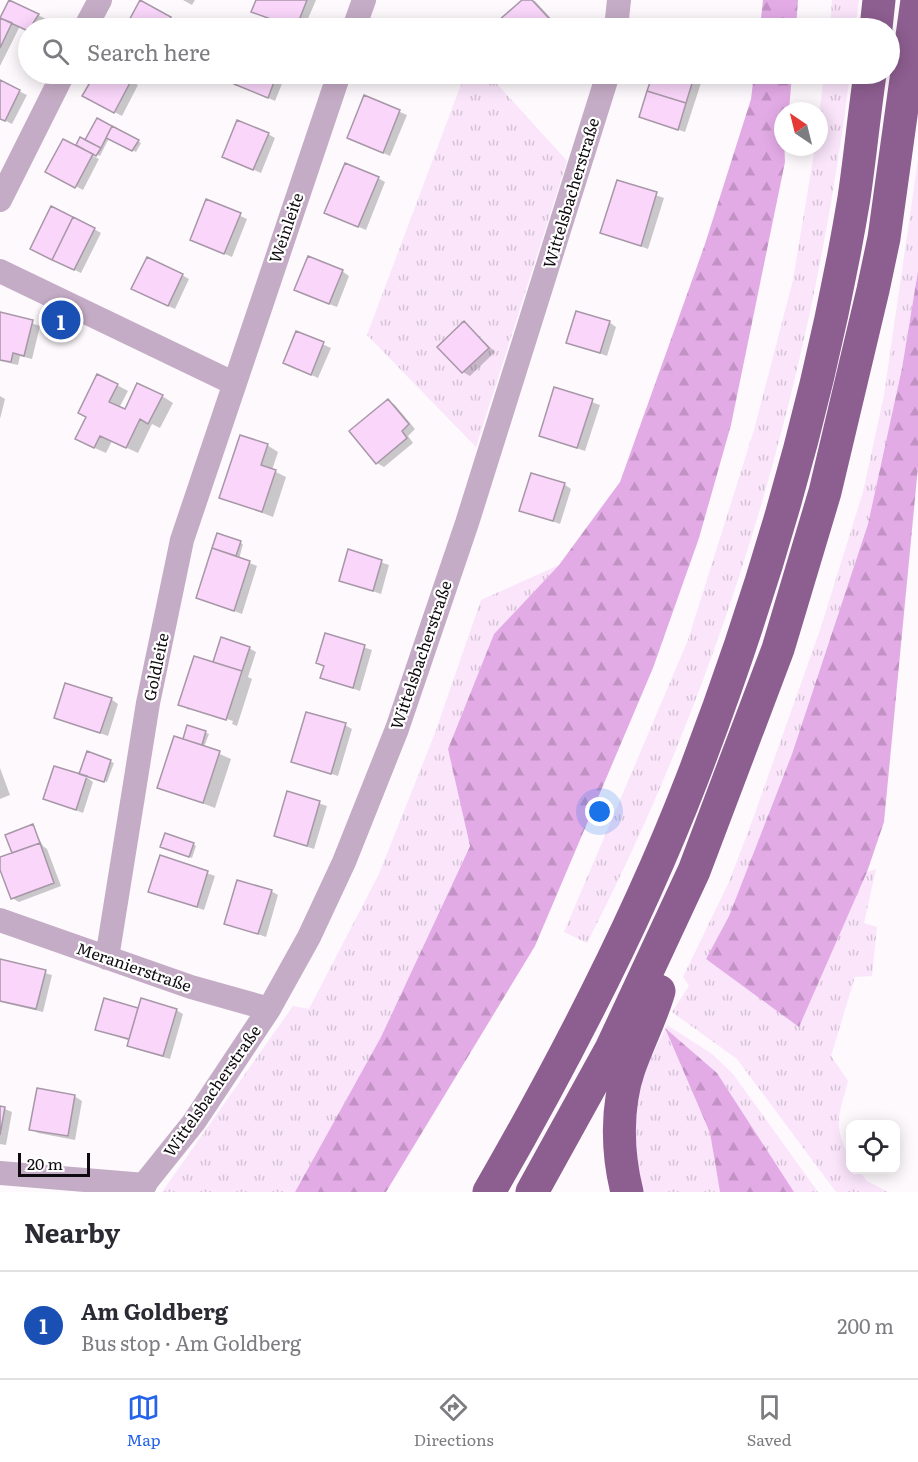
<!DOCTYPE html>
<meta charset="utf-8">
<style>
body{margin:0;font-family:Literata,serif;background:#f7f7f7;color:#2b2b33}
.controls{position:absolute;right:18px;bottom:18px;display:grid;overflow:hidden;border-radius:12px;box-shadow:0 3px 15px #0003}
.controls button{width:54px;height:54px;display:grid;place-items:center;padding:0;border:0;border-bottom:2px solid #e1e1e2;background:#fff;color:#2b2b33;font:30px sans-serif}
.compass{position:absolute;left:774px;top:102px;width:54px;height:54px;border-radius:50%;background:#fff;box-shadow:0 3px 15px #0003;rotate:325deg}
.scale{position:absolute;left:18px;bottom:15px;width:72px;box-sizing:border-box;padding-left:6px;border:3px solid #0f0a0f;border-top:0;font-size:16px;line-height:21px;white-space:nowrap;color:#0f0a0f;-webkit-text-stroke:4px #fff;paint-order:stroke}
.you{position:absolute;left:600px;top:812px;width:21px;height:21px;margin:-15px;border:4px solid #fff;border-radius:50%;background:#1a73e8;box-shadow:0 0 0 9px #1a73e833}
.badge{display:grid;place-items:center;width:39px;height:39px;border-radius:50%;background:#2563eb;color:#fff;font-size:20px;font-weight:700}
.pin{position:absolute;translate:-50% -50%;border:3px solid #fff;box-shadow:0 2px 6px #0006}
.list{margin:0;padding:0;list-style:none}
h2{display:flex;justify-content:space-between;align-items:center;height:78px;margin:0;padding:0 24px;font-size:26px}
h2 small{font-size:20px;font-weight:400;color:#7c7c81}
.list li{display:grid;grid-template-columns:39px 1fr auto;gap:18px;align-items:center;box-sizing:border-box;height:108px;padding:0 24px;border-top:2px solid #e1e1e2}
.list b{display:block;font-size:22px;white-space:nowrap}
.list p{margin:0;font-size:20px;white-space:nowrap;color:#7c7c81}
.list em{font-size:20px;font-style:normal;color:#7c7c81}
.icon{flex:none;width:33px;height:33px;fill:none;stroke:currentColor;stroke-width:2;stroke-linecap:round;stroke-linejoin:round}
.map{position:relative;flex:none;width:918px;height:1192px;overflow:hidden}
.search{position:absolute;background:#fff;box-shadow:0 3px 15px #0003;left:18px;right:18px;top:18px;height:66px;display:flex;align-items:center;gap:15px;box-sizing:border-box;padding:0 21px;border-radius:33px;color:#7c7c81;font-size:22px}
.sheet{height:186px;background:#fff}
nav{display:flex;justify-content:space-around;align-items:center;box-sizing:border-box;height:84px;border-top:2px solid #e1e1e2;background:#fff;font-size:16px;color:#7c7c81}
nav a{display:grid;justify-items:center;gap:3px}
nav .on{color:#2563eb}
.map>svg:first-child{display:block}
.grass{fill:url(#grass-tufts)}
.forest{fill:url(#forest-firs)}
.shadow{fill:#0003}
.building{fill:#f9d6fa;stroke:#a797a7;stroke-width:1.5}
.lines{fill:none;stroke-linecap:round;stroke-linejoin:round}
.minor{stroke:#c5acc6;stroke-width:24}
.trunk{stroke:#8d5e90;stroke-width:33}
.labels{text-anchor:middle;stroke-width:4.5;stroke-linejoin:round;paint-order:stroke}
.street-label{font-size:16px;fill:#0f0a0f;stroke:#fff}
</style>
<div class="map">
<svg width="918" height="1192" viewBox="0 0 918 1192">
<defs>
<pattern id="grass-tufts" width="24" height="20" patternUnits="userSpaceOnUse" patternTransform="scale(1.5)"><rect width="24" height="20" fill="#fae5fb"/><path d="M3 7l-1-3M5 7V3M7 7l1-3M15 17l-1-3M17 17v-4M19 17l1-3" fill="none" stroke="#d5c3d6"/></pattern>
<pattern id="forest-firs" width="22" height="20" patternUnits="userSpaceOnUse" patternTransform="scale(1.5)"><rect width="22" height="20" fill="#e3abe6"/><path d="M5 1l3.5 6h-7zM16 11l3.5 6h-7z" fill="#c292c4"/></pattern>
</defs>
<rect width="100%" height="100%" fill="#fdf9fd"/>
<path class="grass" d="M832,0H859L855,28H830Z
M465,74H488L567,161L476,447L367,335Z
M824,74H850C813,374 726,673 587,943L564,932L688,640L754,430L793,280L815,147H819V117Z
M918,160V271L902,368L868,524L792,754L729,916L706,959L799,1026L867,872L876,869L864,923L877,927L872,976L855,977L831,1056L848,1081C845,1095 837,1114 839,1128C841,1144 850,1154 850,1170H858L867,1181L888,1192H836L737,1059L672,1012L689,986L683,977L729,882L754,816L821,627L863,492L884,395Z
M559,565L494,634L448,749L470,845L381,1037L295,1192H162L293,1006L309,1009L379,874L435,733L481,600Z
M667,1025L712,1054L733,1074L818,1192H794L717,1073L666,1030L710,1133L720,1192H640L633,1117L647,1066Z"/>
<path class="forest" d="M763,0H798L796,28H760Z
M754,74H792L789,111H783L785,162L731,425L699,538L653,668L535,946L386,1192H295L381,1037L470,846L448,749L494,634L559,565L620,482L705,244L751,99Z
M918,271V467L884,822L867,872L799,1027L706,959L729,916L792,754L868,524L902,368Z
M665,1028L717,1073L794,1192H720L710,1133Z"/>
<path class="shadow" d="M183,0H195L192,5Z
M258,0H316L304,28H291L253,12Z
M524,0L535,1L560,28H493Z
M10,1L46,19L41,28L28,30L20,26L0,66V19Z
M140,2L177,22L174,28H126Z
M96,74H117L138,85L122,116L84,96Z
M240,74H286L275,101L236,83Z
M400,74H417L414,79Z
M655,74H677L701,83L685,132L641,117Z
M0,82L27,95L12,124L0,118Z
M365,97L407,115L390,156L349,138Z
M98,120L141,143L136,152L109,138L100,156L92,152L91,155L99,159L83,190L47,171L83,150Z
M268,134L275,138L261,173L224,157Z
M378,178L385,182L366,230L333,216Z
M618,182L664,198L648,249L602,232Z
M207,201L247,219L232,257L192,240Z
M94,229L101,233L81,273L39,253Z
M342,271L349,276L337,307L303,294Z
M182,275L189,279L175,309L140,293Z
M0,313L40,326L32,359L20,356L18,365L0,361Z
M609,322L616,327L607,356L568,342Z
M465,323L495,352L470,376L463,372Z
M297,333L331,348L318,378L285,363Z
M117,385L128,391L119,408L125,411L162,396L173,403L160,428L152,424L138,453L112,441L106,453L88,445L87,417Z
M555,389L600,405L585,451L540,436Z
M0,396L5,399L0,419Z
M388,401L395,405L415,429L408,436L413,443L384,467L377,463Z
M267,445L278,452L272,470L286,477L273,517L221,497Z
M564,484L571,489L560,524L521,510Z
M218,535L243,544L239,559L257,566L242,614L198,597Z
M349,551L389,565L381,594L340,580Z
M326,635L372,650L360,691L322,678L325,667L317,663Z
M249,648L256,652L248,677L252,679L237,726L232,724L233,721L189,707V710L180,704L214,664Z
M111,699L118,704L108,736L55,717Z
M345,725L352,729L338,776L293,761Z
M188,726L209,734L204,747L231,759L215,808L159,787L184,741Z
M87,753L114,763L107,782L81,773L93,782L83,813L45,798L80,776Z
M0,768L10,795L0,799Z
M288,793L327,806L314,849L275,836Z
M32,826L43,846L47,849L61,886L19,902L12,898L0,859L14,854Z
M193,844L196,846L192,858L165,848Z
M161,857L215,876L204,910L149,891Z
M271,891L278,895L266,937L226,923Z
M0,961L52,975L43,1012L0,1002Z
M105,1000L139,1010H176L183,1014L170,1059L135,1049L128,1045L130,1041L97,1029Z
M74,1096L82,1101L75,1140L38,1133L31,1129Z
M0,1107L12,1112L6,1145L0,1144Z"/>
<path class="building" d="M9,0L39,14L28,31L0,18Z
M140,0L171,17L165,28H125Z
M256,0H307L296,28L251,12Z
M522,0H532L557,27L490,28Z
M0,18L12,23L0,48Z
M95,74H120L132,79L114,113L82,96Z
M238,74H277L268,98L234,84Z
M653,74H682L694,77L686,103L647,91Z
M0,80L20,90L5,121L0,119Z
M647,91L686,103L678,130L639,117Z
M364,95L400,110L383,153L347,138Z
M97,118L112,126L101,148L85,140Z
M237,120L269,133L253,170L222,157Z
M112,126L139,140L132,151L106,138Z
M80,137L101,148L96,156L76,145Z
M63,139L93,154L75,188L45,172Z
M345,163L379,177L358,227L324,213Z
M617,180L657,192L641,246L600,233Z
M206,199L241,213L224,254L190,240Z
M51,206L73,217L52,260L30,249Z
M73,217L95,228L74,270L52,260Z
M308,256L343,270L329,304L294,290Z
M147,257L183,274L168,306L131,289Z
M576,311L610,321L600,353L566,343Z
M0,312L33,320L24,356L13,353L11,362L0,360Z
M464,321L489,348L462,373L437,347Z
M296,331L324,342L311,375L283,363Z
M97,374L118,384L109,402L125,409L137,383L163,395L148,424L140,419L126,448L100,436L94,448L75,439L86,417L78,413Z
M554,387L593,399L577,448L539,436Z
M388,399L409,424L402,431L407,438L376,464L349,431Z
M240,435L268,444L261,465L276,470L262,512L219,498Z
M531,473L565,483L553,521L519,511Z
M217,533L241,541L236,556L212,548Z
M212,548L250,561L234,611L196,598Z
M348,549L382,560L373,591L339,581Z
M325,633L365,645L353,688L320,678L324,666L316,663Z
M221,637L250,647L242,671L213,662Z
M194,656L242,671L226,720L178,705Z
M65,683L112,698L100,733L54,718Z
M306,712L346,723L331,774L291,762Z
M187,725L206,731L202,745L183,739Z
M174,736L220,751L203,803L157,788Z
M87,751L111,760L104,782L79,774Z
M54,766L87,776L76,810L43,799Z
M287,791L320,801L307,846L274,836Z
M33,824L40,843L12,853L5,835Z
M165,833L194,843L189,857L160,847Z
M40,843L54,883L11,899L0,870V857Z
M160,855L208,871L197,907L148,892Z
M237,880L272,890L258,934L224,924Z
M0,959L46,970L36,1009L0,1001Z
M104,998L138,1008L129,1039L95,1030Z
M141,998L177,1009L163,1056L127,1046Z
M37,1088L75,1095L68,1136L29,1130Z
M0,1106L5,1107L0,1135Z"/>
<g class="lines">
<path class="minor" d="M85,28L100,0
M354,28L364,0
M616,28L619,0
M0,200L63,74
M0,271L233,383
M0,920L191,987L269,1009
M107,958L148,703L182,540L339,74
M0,1173L145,1185
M138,1192L194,1122L269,1009L309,937L344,862L397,729L467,523L608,74"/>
<path class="trunk" d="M876,28L879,0
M489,1192C565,1060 637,922 692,779C764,592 821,396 854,198C860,157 864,115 870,74
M532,1192L611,1049L694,871L778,649L825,492L873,290L884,238L917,0
M627,1192C617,1153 616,1107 629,1069C638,1043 651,1018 659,991"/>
</g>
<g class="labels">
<g class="street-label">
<text transform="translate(571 193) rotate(-73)" y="6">Wittelsbacherstraße</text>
<text transform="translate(286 228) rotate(-71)" y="6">Weinleite</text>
<text transform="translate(421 655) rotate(-71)" y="6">Wittelsbacherstraße</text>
<text transform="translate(156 667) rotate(-78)" y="6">Goldleite</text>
<text transform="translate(134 967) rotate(19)" y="6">Meranierstraße</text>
<text transform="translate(212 1091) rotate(-55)" y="6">Wittelsbacherstraße</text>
</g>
</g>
</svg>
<div class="controls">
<button><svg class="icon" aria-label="locate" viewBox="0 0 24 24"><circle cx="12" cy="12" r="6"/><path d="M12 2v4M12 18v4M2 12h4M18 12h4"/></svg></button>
</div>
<svg class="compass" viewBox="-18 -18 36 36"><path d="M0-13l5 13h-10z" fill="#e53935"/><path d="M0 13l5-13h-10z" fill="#7c7c81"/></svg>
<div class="scale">20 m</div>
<div class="you"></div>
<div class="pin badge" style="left:61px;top:320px;background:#1a4fb4">1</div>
<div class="search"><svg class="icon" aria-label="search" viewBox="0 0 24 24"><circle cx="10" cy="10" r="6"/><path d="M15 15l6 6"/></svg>Search here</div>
</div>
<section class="sheet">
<h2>Nearby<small></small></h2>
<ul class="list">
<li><span class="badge" style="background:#1a4fb4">1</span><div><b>Am Goldberg</b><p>Bus stop · Am Goldberg</p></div><em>200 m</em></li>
</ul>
</section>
<nav>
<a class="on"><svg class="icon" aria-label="map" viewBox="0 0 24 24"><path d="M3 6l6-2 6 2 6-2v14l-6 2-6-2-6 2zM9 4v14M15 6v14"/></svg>Map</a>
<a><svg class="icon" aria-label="directions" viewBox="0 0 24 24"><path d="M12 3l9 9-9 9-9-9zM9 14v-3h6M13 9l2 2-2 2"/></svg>Directions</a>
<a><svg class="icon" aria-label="saved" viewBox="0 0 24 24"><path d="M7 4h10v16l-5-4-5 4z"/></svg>Saved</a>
</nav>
